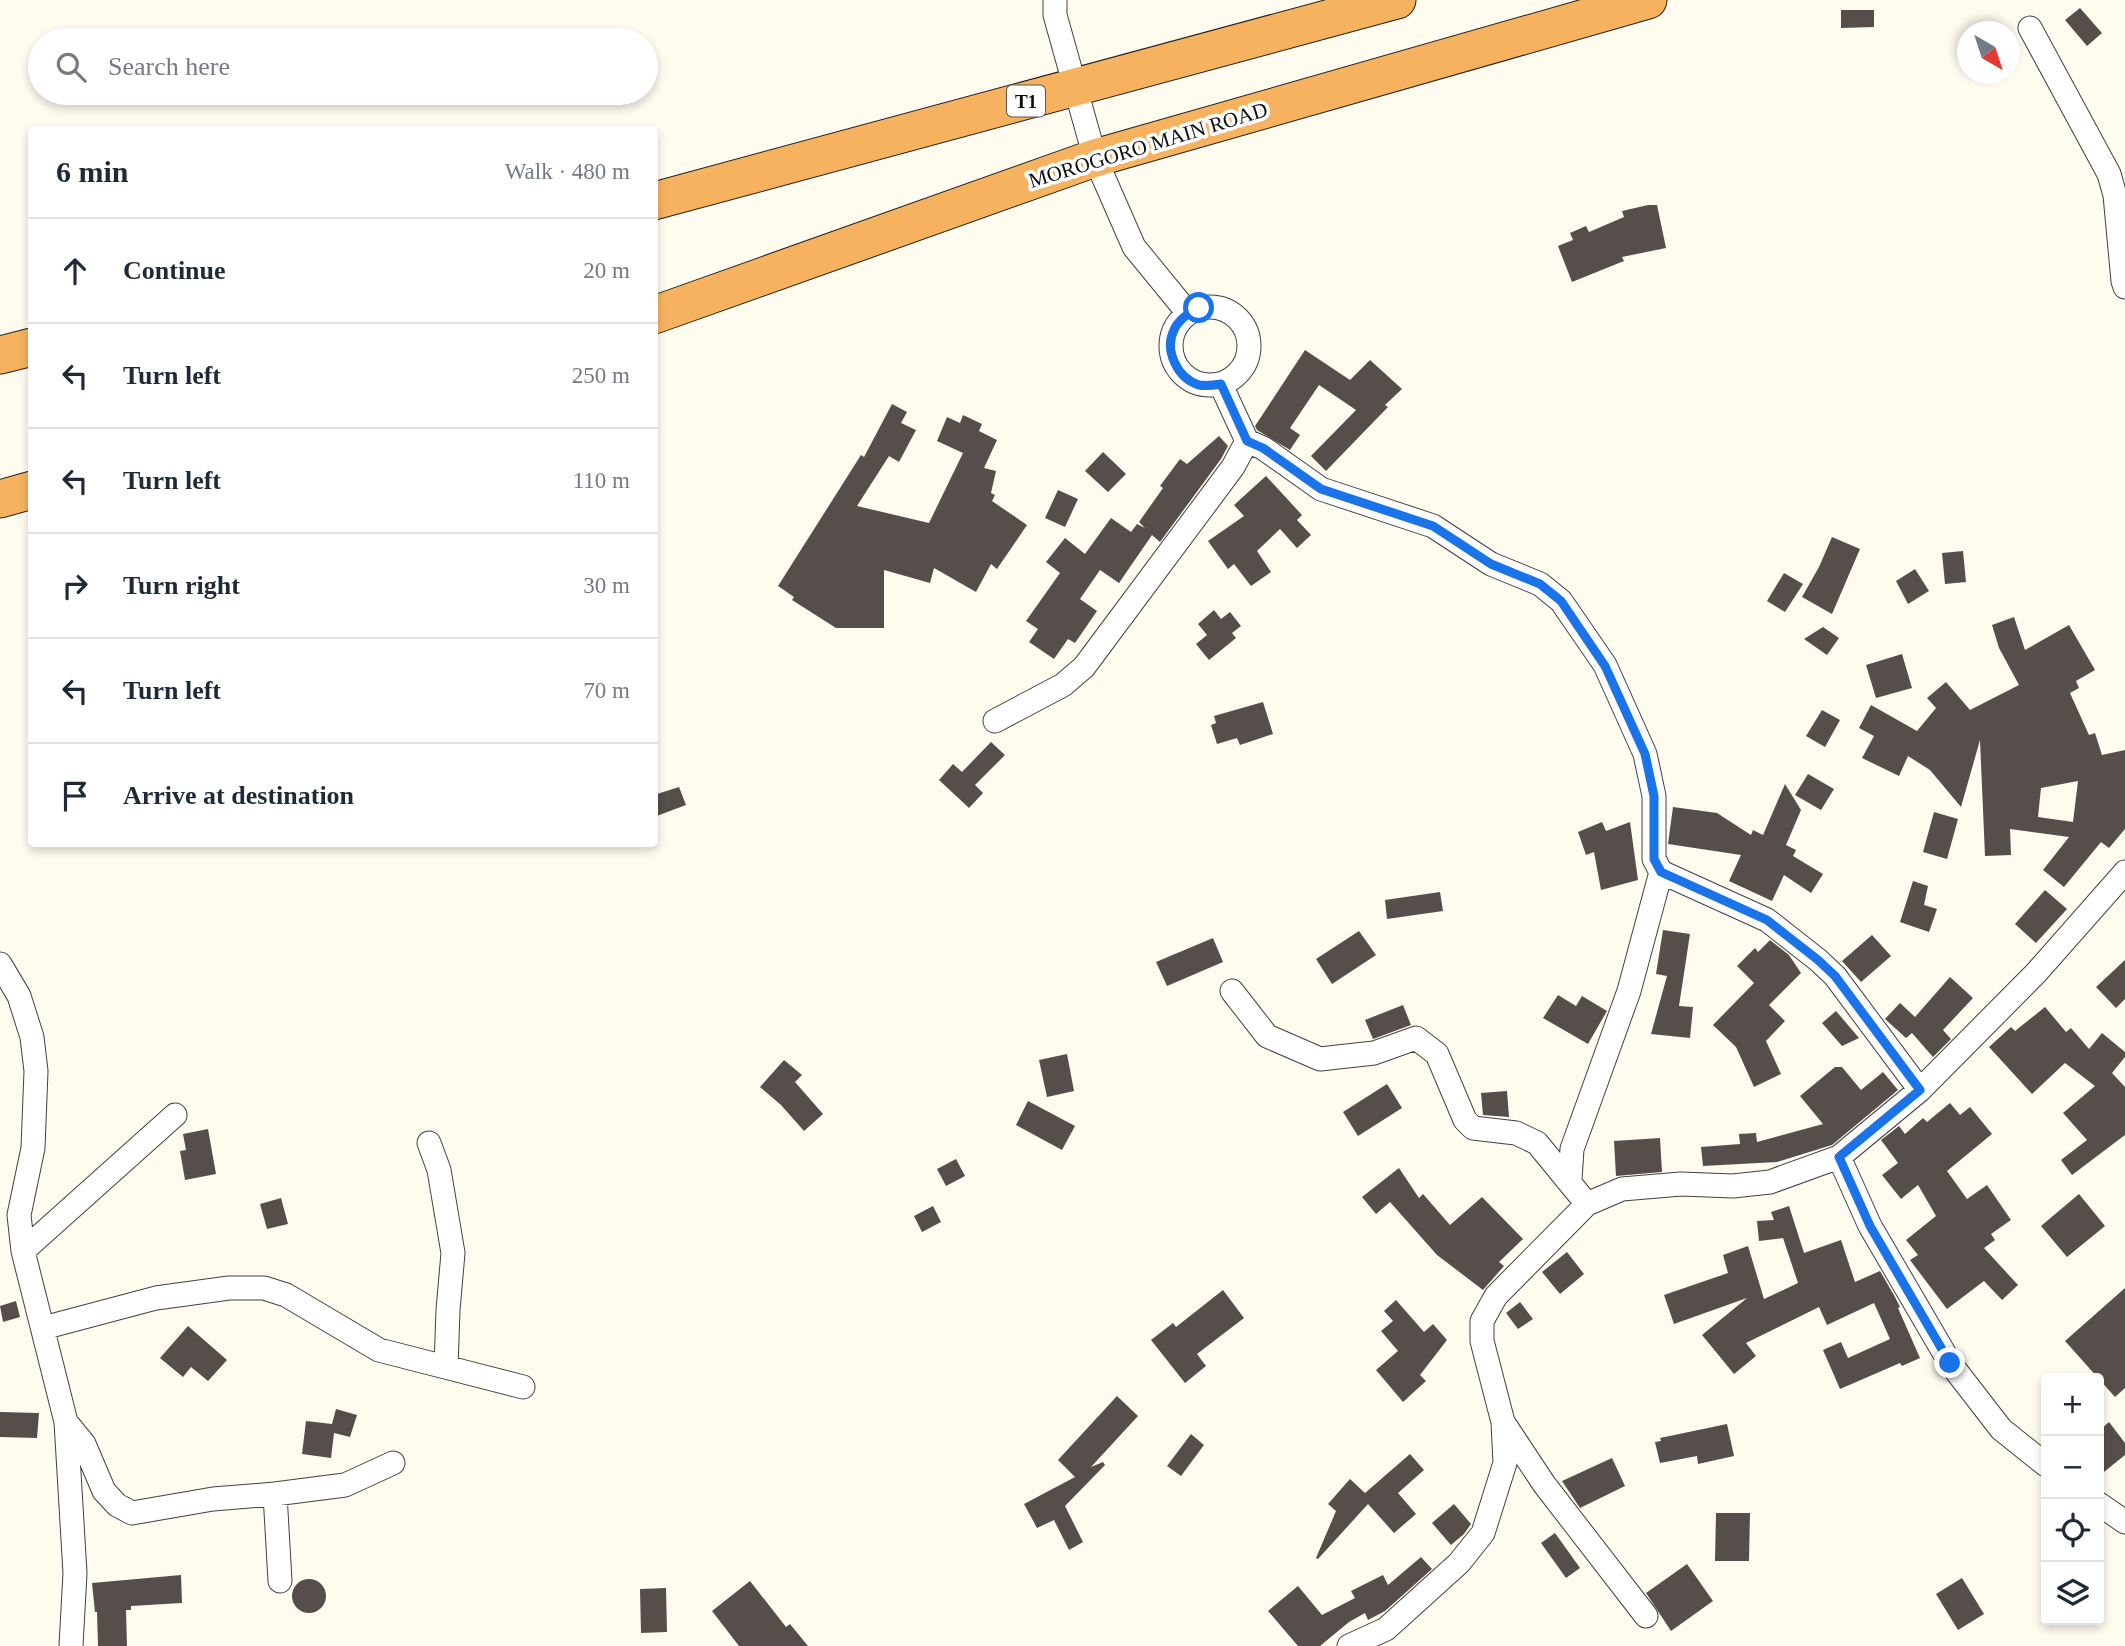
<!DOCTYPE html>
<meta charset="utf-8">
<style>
body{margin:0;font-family:"Times New Roman",serif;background:#f6f6f7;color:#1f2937}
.controls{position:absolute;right:21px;bottom:21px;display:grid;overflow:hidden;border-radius:7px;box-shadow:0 4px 10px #0003}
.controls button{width:63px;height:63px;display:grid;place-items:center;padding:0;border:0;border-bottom:2px solid #e0e1e3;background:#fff;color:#1f2937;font:35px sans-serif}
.compass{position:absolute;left:1957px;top:21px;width:63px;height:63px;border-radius:50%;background:#fff;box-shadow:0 4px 10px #0003;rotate:141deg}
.stop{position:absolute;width:21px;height:21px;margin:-16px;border:5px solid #1a73e8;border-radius:50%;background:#fff}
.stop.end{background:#1a73e8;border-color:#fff;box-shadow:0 2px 7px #0008}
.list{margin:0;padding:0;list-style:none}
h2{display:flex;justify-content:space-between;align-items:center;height:91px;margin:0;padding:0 28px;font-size:30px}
h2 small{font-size:23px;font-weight:400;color:#747a83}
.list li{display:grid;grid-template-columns:46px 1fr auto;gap:21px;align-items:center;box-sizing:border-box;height:105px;padding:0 28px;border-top:2px solid #e0e1e3}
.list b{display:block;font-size:26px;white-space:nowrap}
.list em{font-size:23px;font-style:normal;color:#747a83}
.icon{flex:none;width:38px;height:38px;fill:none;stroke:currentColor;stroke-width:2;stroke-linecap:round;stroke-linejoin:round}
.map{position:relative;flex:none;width:2125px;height:1646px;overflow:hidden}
.search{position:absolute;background:#fff;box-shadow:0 4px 10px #0003;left:28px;top:28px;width:630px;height:77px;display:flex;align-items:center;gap:18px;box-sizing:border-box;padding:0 24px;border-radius:38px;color:#747a83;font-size:26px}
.panel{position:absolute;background:#fff;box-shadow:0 4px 10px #0003;left:28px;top:126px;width:630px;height:721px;border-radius:7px}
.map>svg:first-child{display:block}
.building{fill:#564e4a;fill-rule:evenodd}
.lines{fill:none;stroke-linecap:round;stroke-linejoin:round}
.minor-casing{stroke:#414141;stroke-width:25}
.trunk-casing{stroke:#1f1f1f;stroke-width:39}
.minor{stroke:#fff;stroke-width:23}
.trunk{stroke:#f6b25f;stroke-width:37}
.route{stroke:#1a73e8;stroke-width:9}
.labels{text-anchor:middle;stroke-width:7;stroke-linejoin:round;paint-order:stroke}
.shield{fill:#fff;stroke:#565656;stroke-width:2}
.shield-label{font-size:19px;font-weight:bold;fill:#0e0e0e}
.street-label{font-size:21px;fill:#0e0e0e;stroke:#fff}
</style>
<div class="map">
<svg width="2125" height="1646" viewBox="0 0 2125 1646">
<rect width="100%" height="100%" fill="#fffbef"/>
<path class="building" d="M2080,8L2102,33L2087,46L2065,20Z
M1841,10H1874V27L1841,28Z
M1648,205H1657L1666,248L1622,257L1624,261L1572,282L1558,246L1573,240L1570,233L1586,226L1589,232L1624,217L1622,211Z
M1305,350L1350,380L1370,360L1402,389L1385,405L1388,407L1326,471L1311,456L1356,410L1319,385L1290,428L1300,435L1290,450L1257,430L1255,426Z
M892,404L907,412L901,423L916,430L899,462L889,456L857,506L929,523L963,453L937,441L947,417L960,423L963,415L982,424L979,431L997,440L984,468L996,471L991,493L995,495L992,501L1027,525L997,569L991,564L976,592L934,568L930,583L884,570V628H836L792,600L794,597L778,586L861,455L864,457Z
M1219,436L1228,446L1221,459L1160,542L1152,535L1119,583L1100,570L1080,599L1097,611L1075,643L1068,639L1054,659L1029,642L1038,629L1026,621L1060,573L1046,562L1065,538L1085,554L1111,518L1131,532L1137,524L1145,528L1139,522L1163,488L1160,486L1180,459L1187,464Z
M1103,452L1126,474L1108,492L1085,471Z
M1266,476L1302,515L1297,520L1311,535L1297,548L1280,529L1257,551L1271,572L1251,586L1234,564L1228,569L1208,541L1244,516L1234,505Z
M1058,490L1078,499L1065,527L1045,518Z
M1832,537L1860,549L1832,614L1802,597L1819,567Z
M1963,551L1966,582L1945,584L1942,553Z
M1915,569L1929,591L1908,604L1896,581Z
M1784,573L1803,584L1785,612L1767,601Z
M1214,610L1221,619L1230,612L1241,626L1232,633L1236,638L1209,660L1196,644L1207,635L1198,624Z
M2014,617L2025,650L2069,625L2095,670L2076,681L2079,688L2070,693L2089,735L2095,733L2102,755L2125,750V829L2109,848L2101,842L2064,887L2043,870L2069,837L2010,829L2011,855L1985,856L1980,740L1961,807L1930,770L1908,756L1899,776L1862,758L1874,736L1859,728L1871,705L1917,731L1936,708L1927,698L1946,682L1970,710L2019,685L1999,648L1992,625ZM2078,781L2073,822L2038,817L2041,788Z
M1823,627L1839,638L1827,655L1804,639Z
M1902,654L1912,688L1876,698L1866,665Z
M1263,702L1273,734L1240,745L1237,738L1217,744L1211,725L1216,723L1214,716Z
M1822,710L1840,720L1825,747L1806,736Z
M991,742L1005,755L975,785L983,793L969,808L939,780L953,764L962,772Z
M1808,774L1834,789L1821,810L1795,795Z
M1785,784L1801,810L1786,845L1796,850L1793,856L1823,874L1811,893L1784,875L1772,901L1729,881L1741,855L1668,844L1673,807L1717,813L1751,835L1753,830L1763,835Z
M679,787L686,805L654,817V795Z
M1934,812L1958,819L1947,859L1923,852Z
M1602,822L1606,831L1630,822L1638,880L1601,890L1594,852L1586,855L1578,832Z
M1913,881L1928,886L1924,905L1937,909L1929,932L1900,922Z
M2045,890L2067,909L2036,943L2015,924Z
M1440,892L1443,911L1387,919L1385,900Z
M1663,930L1690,934L1679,1006L1693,1007L1690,1038L1651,1034L1667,976L1656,974Z
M1359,931L1376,955L1332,984L1316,959Z
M1872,935L1891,956L1861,982L1842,961Z
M1213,938L1223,962L1167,986L1156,962Z
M1770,940L1789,955L1801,973L1769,1005L1785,1021L1766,1041L1781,1074L1754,1087L1736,1047L1713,1025L1754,983L1737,966L1755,948L1758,952Z
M2125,960V999L2116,1008L2096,987Z
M1950,977L1973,998L1943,1030L1951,1039L1933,1057L1912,1033L1906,1038L1885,1019L1900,1003L1915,1017Z
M1558,995L1576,1006L1582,996L1607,1011L1588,1044L1543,1018Z
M1403,1005L1411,1025L1373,1039L1365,1020Z
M2045,1007L2066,1032L2071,1028L2089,1049L2102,1033L2125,1052V1057L2112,1073L2125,1087V1135L2072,1175L2061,1160L2087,1140L2063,1113L2095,1086L2065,1063L2032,1094L1989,1047L2011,1027L2015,1031Z
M1836,1011L1859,1038L1842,1046L1822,1023Z
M1067,1054L1074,1091L1047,1097L1039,1060Z
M784,1060L802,1075L795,1082L823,1114L804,1131L781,1105L760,1087Z
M1835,1067H1842L1861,1090L1883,1072L1898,1090L1832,1145L1777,1162L1703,1166L1701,1147L1740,1144L1739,1134L1756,1133L1757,1142L1823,1124L1800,1096Z
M1387,1084L1402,1108L1358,1136L1343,1112Z
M1507,1091L1509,1117L1483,1115L1481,1093Z
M1028,1101L1075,1126L1062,1150L1016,1125Z
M1950,1103L1960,1115L1970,1107L1992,1134L1947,1171L1967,1199L1987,1185L2011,1220L1991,1234L1995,1240L1984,1248L2018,1285L2002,1300L1984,1281L1947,1309L1910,1260L1918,1255L1906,1240L1936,1216L1918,1185L1901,1199L1882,1175L1898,1163L1881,1140L1899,1126L1905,1134L1923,1118L1927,1122Z
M208,1129L216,1174L185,1180L180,1151L186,1150L183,1134Z
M1660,1138L1662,1172L1616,1176L1614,1141Z
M956,1159L965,1176L946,1186L937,1169Z
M1399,1168L1419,1198L1423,1194L1450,1225L1482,1197L1523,1239L1499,1262L1504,1266L1483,1290L1437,1255L1390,1202L1376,1214L1362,1197Z
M2079,1194L2105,1226L2067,1257L2041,1226Z
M281,1198L288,1224L267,1229L260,1204Z
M933,1206L941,1222L922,1232L914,1216Z
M1789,1206L1804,1253L1841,1240L1855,1282L1880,1271L1895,1297L1900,1307L1898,1308L1920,1358L1902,1366L1900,1363L1840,1389L1823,1350L1841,1342L1848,1358L1890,1339L1874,1303L1827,1325L1819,1307L1746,1343L1756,1356L1734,1374L1702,1335L1747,1298L1674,1324L1664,1295L1728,1273L1723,1255L1748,1246L1764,1299L1798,1283L1783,1238L1759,1241L1757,1221L1774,1220L1771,1212Z
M1567,1252L1584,1274L1560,1294L1542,1272Z
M2125,1288V1388L2115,1397L2065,1341Z
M1223,1290L1244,1318L1197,1354L1206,1366L1185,1383L1151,1340L1173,1323L1176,1327Z
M1396,1300L1424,1332L1433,1324L1447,1340L1420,1375L1426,1381L1403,1402L1376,1370L1398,1351L1381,1331L1393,1321L1384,1311Z
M16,1301L20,1317L3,1322L0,1306Z
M1520,1302L1533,1319L1518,1329L1506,1313Z
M188,1326L227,1360L208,1381L191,1367L183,1377L160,1358Z
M1117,1396L1138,1416L1091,1467L1103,1462L1105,1465L1065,1506L1083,1542L1069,1550L1054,1520L1037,1528L1024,1504L1075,1477L1058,1460Z
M336,1409L357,1415L350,1437L334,1433L331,1458L302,1454L306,1421L332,1424Z
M0,1412L39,1413L37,1438L0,1437Z
M2109,1422L2125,1443V1455L2099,1476V1431Z
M1727,1424L1734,1456L1698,1464L1697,1456L1660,1463L1655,1442L1661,1441L1660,1438Z
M1191,1434L1204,1445L1181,1476L1167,1466Z
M1410,1454L1424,1470L1398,1493L1416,1514L1394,1533L1368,1504L1318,1559L1316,1558L1336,1511L1328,1504L1350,1479L1365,1493Z
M1612,1458L1625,1486L1580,1508L1562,1481Z
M1454,1504L1471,1524L1464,1534L1451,1545L1432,1523Z
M1716,1513H1750L1749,1561H1715Z
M1555,1533L1580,1568L1566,1578L1541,1543Z
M1421,1557L1432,1569L1385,1611L1368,1620L1365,1613L1349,1622L1320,1646H1298L1268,1611L1298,1586L1322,1615L1355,1598L1351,1591L1383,1575L1388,1585Z
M1687,1564L1713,1601L1671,1631L1646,1593Z
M181,1575L182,1603L131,1606V1610H126L127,1646H98L97,1612H95L92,1583Z
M1962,1578L1984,1614L1958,1630L1936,1594Z
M292 1596a17 17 0 1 1 34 0a17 17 0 1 1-34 0Z
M750,1581L786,1627L790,1624L808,1646H739L712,1611Z
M666,1588L667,1632L641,1633L640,1589Z"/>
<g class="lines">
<defs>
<path id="minor" d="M1055,0V15L1095,158L1134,247L1188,313
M2030,28L2109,174L2115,195L2123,281L2125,287
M1171 346a39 39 0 1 1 78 0a39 39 0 1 1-78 0Z
M1221,385L1247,441L1263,448L1321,489L1433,526L1491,564L1540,584L1561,601L1605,665L1645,754L1654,796V859L1661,872L1767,920L1818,960L1835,976L1920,1090
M995,721L1063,685L1084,667L1233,467L1247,441
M0,964L19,996L32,1037L36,1071L33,1148L19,1215L23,1251L66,1422L75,1573L71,1646
M1232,991L1267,1036L1320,1059L1374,1053L1416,1038L1437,1054L1465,1120L1473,1128L1516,1133L1537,1143L1587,1204
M429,1143L439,1170L453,1253L448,1310L446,1367
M1839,1157L1870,1226L1950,1363L2001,1429L2046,1465
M1570,1180L1572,1149L1629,991L1661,872
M23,1251L175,1115
M43,1328L156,1298L229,1288H264L286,1295L379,1350L523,1387
M66,1422L84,1444L104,1491L117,1505L132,1513L213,1499L275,1494L345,1485L393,1463
M1503,1422L1544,1484L1646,1616
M275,1494L280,1581
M2099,1504L2125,1522
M1349,1646L1386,1629L1459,1563L1483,1533L1505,1463L1503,1422L1482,1341V1321L1496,1296L1587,1204L1622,1189L1681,1184L1733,1186L1770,1182L1839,1157L1920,1090L2036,973L2125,872"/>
<path id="trunk" d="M654,201L1397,0
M654,315L1095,158L1648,0
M0,355L32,347
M0,499L32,490"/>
</defs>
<use href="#minor" class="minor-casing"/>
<use href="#trunk" class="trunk-casing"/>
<use href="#minor" class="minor"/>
<use href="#trunk" class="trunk"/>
</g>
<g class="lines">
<path class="route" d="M1199,308C1190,312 1178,320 1174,330C1164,350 1177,378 1199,385C1205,386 1215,385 1221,384L1247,441L1263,448L1321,489L1433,526L1491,564L1540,584L1561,601L1605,666L1645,754L1654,796V859L1661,872L1767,920L1818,960L1835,976L1920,1090L1839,1157L1870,1226L1950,1363"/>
</g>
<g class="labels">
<rect class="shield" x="1007" y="85.5" width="38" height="31" rx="5"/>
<g class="shield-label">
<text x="1026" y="108">T1</text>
</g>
<g class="street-label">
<text transform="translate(1148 145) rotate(-17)" y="7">MOROGORO MAIN ROAD</text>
</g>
</g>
</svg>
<div class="controls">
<button>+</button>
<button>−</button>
<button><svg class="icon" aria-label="locate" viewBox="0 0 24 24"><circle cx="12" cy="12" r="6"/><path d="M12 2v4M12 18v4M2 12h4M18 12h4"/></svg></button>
<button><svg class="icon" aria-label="layers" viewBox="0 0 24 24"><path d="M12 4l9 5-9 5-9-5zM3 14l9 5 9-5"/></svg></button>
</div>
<svg class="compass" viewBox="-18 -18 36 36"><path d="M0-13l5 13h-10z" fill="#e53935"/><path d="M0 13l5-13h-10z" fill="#747a83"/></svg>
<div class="stop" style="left:1199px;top:308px"></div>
<div class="stop end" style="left:1950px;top:1363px"></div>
<div class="search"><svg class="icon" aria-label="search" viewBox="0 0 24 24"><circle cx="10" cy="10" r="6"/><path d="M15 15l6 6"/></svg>Search here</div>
<section class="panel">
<h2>6 min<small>Walk · 480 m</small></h2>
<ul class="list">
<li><svg class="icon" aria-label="ahead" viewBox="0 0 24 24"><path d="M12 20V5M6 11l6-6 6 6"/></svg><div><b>Continue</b></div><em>20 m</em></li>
<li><svg class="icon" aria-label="left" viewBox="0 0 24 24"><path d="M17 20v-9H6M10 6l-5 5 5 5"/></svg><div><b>Turn left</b></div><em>250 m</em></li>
<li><svg class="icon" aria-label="left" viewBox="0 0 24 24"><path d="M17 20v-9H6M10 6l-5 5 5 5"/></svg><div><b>Turn left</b></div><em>110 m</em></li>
<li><svg class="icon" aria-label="right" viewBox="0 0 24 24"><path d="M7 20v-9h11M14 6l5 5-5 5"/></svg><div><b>Turn right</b></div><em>30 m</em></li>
<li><svg class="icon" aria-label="left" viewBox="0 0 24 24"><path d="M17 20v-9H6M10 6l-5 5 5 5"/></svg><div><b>Turn left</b></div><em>70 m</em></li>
<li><svg class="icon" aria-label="arrive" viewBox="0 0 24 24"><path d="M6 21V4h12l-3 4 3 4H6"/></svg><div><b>Arrive at destination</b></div></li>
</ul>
</section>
</div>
